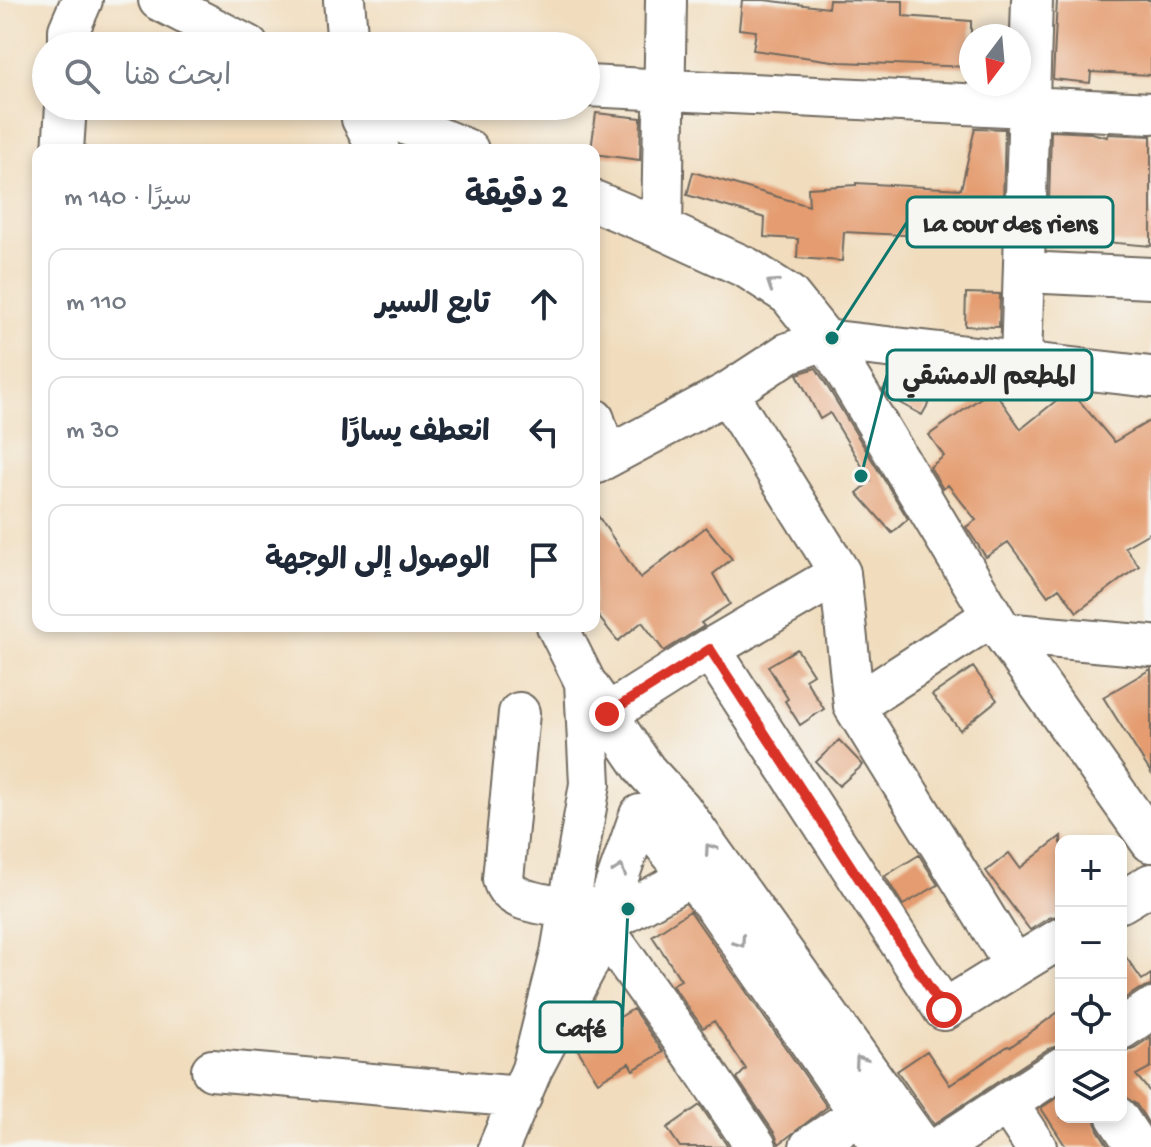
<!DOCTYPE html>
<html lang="ar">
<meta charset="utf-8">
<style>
body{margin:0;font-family:"Gochi Hand","Playpen Sans Arabic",sans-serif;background:#f6f6f7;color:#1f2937;direction:rtl}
.controls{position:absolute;right:24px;bottom:24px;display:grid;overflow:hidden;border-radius:16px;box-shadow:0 4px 12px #0003}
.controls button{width:72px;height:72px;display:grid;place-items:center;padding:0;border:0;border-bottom:2px solid #e0e1e3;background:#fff;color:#1f2937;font:40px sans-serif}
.compass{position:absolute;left:959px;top:24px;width:72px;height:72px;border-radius:50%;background:#fff;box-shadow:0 4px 12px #0003;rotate:196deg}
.stop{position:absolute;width:24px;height:24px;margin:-18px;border:6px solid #d93025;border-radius:50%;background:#fff}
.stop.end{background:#d93025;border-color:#fff;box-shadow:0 2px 8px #0008}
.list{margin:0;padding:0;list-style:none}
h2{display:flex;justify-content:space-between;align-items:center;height:104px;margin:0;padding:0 32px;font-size:34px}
h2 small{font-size:26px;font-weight:400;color:#747a83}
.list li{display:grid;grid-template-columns:52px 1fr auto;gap:24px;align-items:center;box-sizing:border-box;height:112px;margin:0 16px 16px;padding:0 16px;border:2px solid #e0e1e3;border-radius:16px}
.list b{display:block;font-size:30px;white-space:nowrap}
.list em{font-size:26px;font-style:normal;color:#747a83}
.icon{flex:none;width:44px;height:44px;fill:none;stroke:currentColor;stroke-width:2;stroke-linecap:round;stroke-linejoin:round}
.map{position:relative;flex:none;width:1151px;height:1147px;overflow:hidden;direction:ltr}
.search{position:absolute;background:#fff;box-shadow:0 4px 12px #0003;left:32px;top:32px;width:568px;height:88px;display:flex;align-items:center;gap:20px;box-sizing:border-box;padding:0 28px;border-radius:44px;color:#747a83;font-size:30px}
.panel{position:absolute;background:#fff;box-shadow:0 4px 12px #0003;left:32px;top:144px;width:568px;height:488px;border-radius:16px;direction:rtl}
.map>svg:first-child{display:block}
.building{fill:#e49c70}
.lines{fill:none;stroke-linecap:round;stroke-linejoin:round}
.minor-casing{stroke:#70695e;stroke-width:44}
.minor{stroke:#fff;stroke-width:40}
.oneway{stroke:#a0a0a0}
.route{stroke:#d93025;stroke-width:10}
.leader{fill:none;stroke:#0f766e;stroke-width:3}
.callout-dot{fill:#0f766e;stroke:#f6f6f2;stroke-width:3}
.callout{fill:#f6f6f2;stroke:#0f766e;stroke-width:3}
.callout-label{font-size:26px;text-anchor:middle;font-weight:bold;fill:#2b2b2b}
</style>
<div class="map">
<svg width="1151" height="1147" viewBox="0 0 1151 1147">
<rect width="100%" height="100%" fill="#f6f6f2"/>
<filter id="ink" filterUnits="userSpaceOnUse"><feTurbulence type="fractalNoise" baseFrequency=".0125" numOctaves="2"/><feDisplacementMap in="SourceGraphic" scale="16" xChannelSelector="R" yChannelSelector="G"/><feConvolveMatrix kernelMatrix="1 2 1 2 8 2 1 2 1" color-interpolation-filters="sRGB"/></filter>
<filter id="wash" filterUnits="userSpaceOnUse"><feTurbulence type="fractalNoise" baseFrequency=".006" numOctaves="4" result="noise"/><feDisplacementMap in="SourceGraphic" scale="32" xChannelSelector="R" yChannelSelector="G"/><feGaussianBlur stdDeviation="1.8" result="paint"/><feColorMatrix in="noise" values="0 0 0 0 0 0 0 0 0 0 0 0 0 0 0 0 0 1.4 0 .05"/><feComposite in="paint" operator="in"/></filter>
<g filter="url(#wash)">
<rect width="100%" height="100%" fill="#f1ddbe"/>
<g id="blocks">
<path class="building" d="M742,0H764L828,8L829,0L903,1V16L971,21V67L840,62L753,50L756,31L739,29Z
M1057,0H1151V75L1091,72L1090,83L1053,79Z
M596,113L641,118L640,160L594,154V150H591Z
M975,128L1005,129L1002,240L844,232L842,261L797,258L798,239L764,237L765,218L687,195L693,172L809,206L808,188L856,185V183L961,189Z
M1051,131L1091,133L1107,137L1108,134L1151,136V246L1048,237Z
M966,293L1000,294L999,327L965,326Z
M816,368L908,519L892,533L857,493L871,481L830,413L820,419L797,374Z
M894,371L920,374L939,385L922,415L887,396L883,390Z
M993,389L1021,429L1068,391H1071L1114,442L1151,420V532L1125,547L1139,566L1077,612L1059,588L1048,596L1008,542L986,557L966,527L976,520L948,485L943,489L930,467L944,456L929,435Z
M594,510L640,578L706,527L732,559L713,574L730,604L701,623L704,626L664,651L642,622L618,641L594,611Z
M797,649L813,674L805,679L824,709L800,725L785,701L788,699L768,666Z
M973,667L997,700L960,730L932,695Z
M1151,669V773L1103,697Z
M839,740L863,765L839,786L816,762Z
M1061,836V915L1049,918L1030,930L986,871L1009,853L1020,868Z
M919,855L938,885L903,905L885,876Z
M690,911L827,1107L779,1144L775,1134L737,1078L746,1069L714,1021L703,1028L672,985L681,980L652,936Z
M1121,950L1142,980L1151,974V986L1138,990L1121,1001Z
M633,1009L663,1052L633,1070L629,1063L598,1082L575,1045Z
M1061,1010V1045L1048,1049L934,1124L897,1071L927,1051L950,1085L1008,1046L1010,1047Z
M1151,1037V1067L1136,1075L1151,1093V1127L1136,1104L1121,1095V1052L1134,1048Z
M1061,1095V1117H1094L1098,1130L1109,1147H1066L1041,1108Z
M700,1105L728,1147H680L667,1128Z"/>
</g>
</g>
<g filter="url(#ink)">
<use href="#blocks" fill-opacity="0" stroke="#70695e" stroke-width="2"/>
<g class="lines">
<defs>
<path id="minor" d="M159,0L248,46
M344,0L348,46
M69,46V30L82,0
M586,86L1151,113
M369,109L468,150
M362,119L379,150
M63,150L66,106
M594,201L662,229L747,268L789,295L830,346L1003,633L1151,842
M662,229L666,0
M1024,272L1151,278
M1021,362L1032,0
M727,393L840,573L854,706L1015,966L1061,938
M594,419L606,457
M594,464L727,393L788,353L825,340L1151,377
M557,626L585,682L607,714L646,771L681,809L922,1147
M1003,633L1151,646
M710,649L944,1010L1015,966
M854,706L992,616
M519,713L503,879C509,904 547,904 569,908
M607,714L710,649L840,573
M640,815L716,907L883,1147
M1121,902L1151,884
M589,908L698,1061L756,1147
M601,926L691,876
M1121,1029L1151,1009
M532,1069L561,953L590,784L585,682
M212,1070L521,1097
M1007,1103L1036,1147
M1117,1117L1137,1147
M499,1147L532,1069L588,963L640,815
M810,1147L882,1099
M940,1147L1061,1068"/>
</defs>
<use href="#minor" class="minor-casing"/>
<use href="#minor" class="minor"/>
</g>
<defs><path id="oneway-chevron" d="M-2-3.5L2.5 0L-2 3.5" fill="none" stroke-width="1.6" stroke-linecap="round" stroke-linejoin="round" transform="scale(2)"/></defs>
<g class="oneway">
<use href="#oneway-chevron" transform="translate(772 284) rotate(-147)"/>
<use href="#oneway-chevron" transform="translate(710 849) rotate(-125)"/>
<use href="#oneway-chevron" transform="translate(620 870) rotate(-71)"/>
<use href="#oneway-chevron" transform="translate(740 942) rotate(55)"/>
<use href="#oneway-chevron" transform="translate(860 1061) rotate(-125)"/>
</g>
</g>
<g class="lines" filter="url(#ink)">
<path class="route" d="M607,714L710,649L944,1010"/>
</g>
<path class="leader" d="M832 338L907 222M861 476L887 375M628 909L622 1027"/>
<g class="callout-dot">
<circle cx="832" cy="338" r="8"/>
<circle cx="861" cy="476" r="8"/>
<circle cx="628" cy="909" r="8"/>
</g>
<g class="callout">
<rect x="907" y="197" width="206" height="50" rx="8"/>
<rect x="887" y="350" width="205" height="50" rx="8"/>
<rect x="540" y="1002" width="82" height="50" rx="8"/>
</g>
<g class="callout-label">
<text x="1010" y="231">La cour des riens</text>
<text x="989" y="384">المطعم الدمشقي</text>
<text x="581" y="1036">Café</text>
</g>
</svg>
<div class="controls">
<button>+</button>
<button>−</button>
<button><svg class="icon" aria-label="locate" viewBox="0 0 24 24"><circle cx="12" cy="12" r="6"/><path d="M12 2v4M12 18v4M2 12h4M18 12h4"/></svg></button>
<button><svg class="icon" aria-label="layers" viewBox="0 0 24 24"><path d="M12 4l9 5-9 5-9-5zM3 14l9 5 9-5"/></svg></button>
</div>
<svg class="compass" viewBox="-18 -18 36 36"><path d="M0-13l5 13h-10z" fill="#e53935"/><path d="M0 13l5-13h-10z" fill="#747a83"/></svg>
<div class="stop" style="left:944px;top:1010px"></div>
<div class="stop end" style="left:607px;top:714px"></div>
<div class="search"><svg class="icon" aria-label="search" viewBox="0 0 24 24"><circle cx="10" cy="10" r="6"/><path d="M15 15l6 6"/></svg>ابحث هنا</div>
<section class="panel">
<h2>2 دقيقة<small>سيرًا · 140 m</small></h2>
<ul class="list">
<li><svg class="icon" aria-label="ahead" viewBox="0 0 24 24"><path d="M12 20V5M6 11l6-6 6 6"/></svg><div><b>تابع السير</b></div><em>110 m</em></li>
<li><svg class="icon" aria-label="left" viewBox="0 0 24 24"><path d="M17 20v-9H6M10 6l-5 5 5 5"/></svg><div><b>انعطف يسارًا</b></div><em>30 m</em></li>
<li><svg class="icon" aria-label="arrive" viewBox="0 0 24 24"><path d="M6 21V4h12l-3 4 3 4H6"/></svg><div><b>الوصول إلى الوجهة</b></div></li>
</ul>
</section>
</div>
